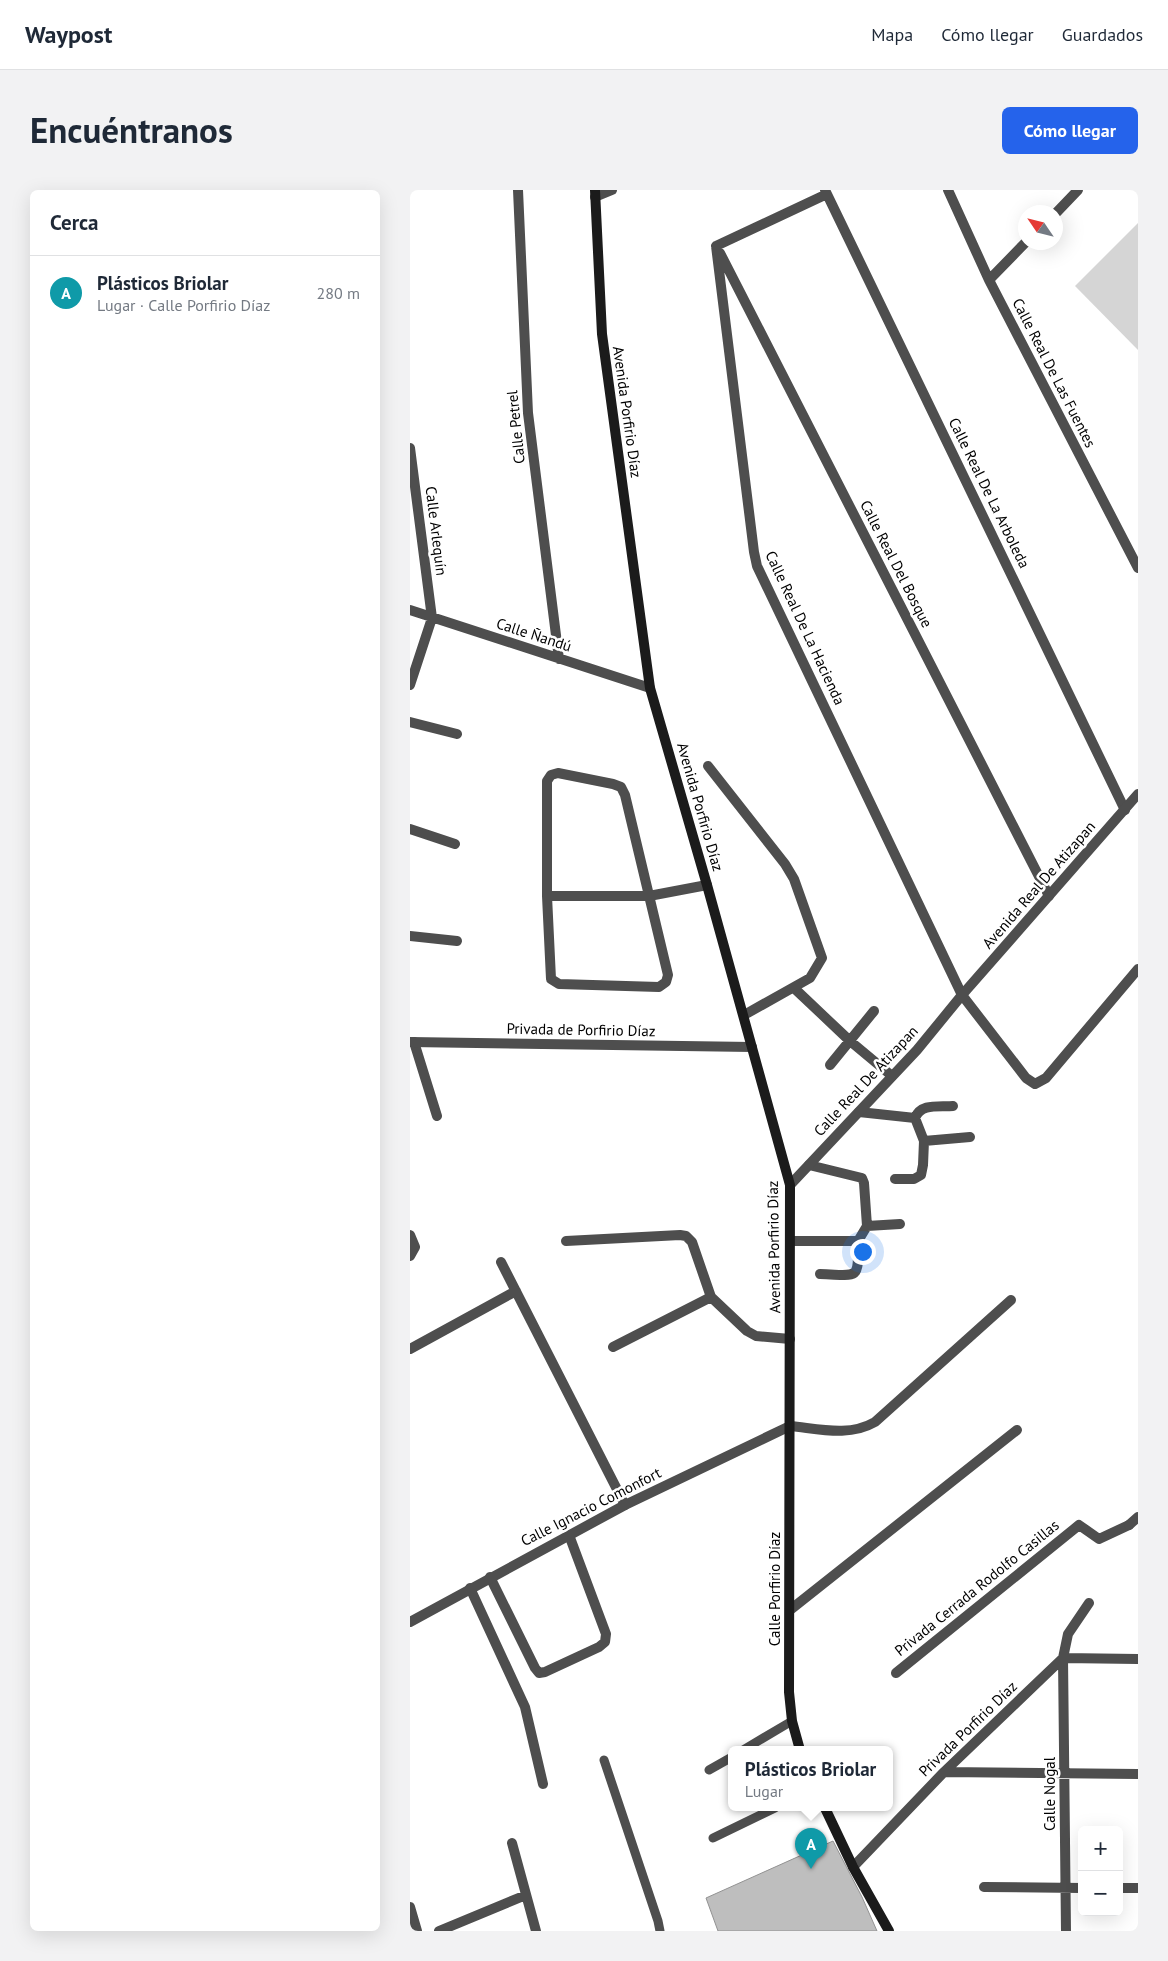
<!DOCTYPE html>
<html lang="es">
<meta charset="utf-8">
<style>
body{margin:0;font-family:"PT Sans",sans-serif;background:#f2f2f3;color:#1f2937}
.controls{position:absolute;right:15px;bottom:15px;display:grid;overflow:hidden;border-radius:8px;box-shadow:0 5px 20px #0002}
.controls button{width:45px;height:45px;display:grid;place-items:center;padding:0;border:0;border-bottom:1px solid #e0e1e3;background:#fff;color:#1f2937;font:25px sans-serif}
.compass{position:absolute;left:608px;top:15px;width:45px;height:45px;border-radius:50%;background:#fff;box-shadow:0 5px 20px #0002;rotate:305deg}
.you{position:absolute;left:452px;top:1061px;width:18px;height:18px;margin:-12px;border:4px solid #fff;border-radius:50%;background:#1a73e8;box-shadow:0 0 0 8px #1a73e833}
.badge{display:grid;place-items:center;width:32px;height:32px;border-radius:50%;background:#2563eb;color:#fff;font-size:16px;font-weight:700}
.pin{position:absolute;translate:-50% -41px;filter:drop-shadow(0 1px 2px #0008)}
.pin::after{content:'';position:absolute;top:26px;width:18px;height:15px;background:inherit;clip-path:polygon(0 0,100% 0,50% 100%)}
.popup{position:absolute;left:318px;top:1556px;width:165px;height:65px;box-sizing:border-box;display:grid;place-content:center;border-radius:8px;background:#fff;filter:drop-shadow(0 1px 4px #0005);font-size:16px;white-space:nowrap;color:#747a83}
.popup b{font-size:19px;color:#1f2937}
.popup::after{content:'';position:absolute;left:50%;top:100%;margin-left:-10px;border:10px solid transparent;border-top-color:#fff}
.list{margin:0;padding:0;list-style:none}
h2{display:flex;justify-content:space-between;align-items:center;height:65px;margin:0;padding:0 20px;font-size:21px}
h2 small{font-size:16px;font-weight:400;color:#747a83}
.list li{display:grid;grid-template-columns:32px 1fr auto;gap:15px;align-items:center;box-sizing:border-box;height:75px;padding:0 20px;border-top:1px solid #e0e1e3}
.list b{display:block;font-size:19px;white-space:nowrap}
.list p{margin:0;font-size:16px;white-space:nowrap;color:#747a83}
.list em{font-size:16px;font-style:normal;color:#747a83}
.map{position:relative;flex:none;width:728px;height:1741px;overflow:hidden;border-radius:8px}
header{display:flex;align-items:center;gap:30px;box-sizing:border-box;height:70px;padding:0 25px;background:#fff;border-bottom:1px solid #e0e1e3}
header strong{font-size:24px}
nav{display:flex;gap:28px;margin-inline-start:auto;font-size:18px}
.intro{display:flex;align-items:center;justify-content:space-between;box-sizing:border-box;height:120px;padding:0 30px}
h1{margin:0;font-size:35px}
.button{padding:12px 22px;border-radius:8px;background:#2563eb;color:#fff;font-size:18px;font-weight:700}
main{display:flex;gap:30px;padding:0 30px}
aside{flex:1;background:#fff;border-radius:8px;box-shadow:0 5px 20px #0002}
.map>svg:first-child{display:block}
.green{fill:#d5d5d5}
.building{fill:#bebebe;stroke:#929292}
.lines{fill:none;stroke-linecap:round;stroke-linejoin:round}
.service{stroke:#4e4e4e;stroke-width:9}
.minor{stroke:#4e4e4e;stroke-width:10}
.tertiary{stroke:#4e4e4e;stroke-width:10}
.secondary{stroke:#1b1b1b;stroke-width:10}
.labels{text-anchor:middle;stroke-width:5;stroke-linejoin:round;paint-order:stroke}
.street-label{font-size:15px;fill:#000;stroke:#fff}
</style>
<header>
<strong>Waypost</strong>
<nav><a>Mapa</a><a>Cómo llegar</a><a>Guardados</a></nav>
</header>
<div class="intro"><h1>Encuéntranos</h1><a class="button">Cómo llegar</a></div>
<main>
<aside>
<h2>Cerca<small></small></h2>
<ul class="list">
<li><span class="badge" style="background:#0f9aa8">A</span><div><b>Plásticos Briolar</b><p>Lugar · Calle Porfirio Díaz</p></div><em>280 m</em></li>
</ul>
</aside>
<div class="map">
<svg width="728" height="1741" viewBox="0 0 728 1741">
<rect width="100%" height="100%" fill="#fff"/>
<path class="green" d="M728,33V160L665,96Z"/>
<path class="building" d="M423,1651L452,1707L467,1741H308L296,1708Z"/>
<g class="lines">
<path class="service" d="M333,1560L382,1531
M194,1570L248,1731L250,1741
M299,1580L322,1567
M303,1648L365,1618"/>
<path class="minor" d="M108,0L118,223L149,469
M415,0L715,620
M538,0L579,90L728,378
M646,23L668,0
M306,56L344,362L347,376L552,805
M306,56L417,4
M310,63L639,706
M579,90L616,52
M0,258L22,428L0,495
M0,420L240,498
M0,532L47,544
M298,576L375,674L384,689L412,768L400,788L334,825
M148,583L203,594L211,597L215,605L258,785L256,792L249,797L149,794L141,789L137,706V591L141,585Z
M0,639L45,654
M137,706H239L297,695
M0,746L47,751
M384,798L440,851L482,886
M4,852L27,926
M420,875L464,821
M449,922L505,928C511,913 528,917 543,916
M505,928L514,951L560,947
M485,989H504L511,985L513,975L514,951
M457,1036L490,1034
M0,1045L5,1057L0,1066
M156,1051L270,1045L276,1046L282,1052L301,1107
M380,1051H448L457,1036L454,993L452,988L399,975
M91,1072L215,1315
M410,1084C448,1085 449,1092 448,1051
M203,1157L301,1107L337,1141L346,1146L380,1149
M0,1159L106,1101
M380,1236C410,1239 439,1247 465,1232L601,1110
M80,1387L125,1478L129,1483L135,1482L189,1457L195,1452L196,1444L159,1345
M60,1398L115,1517L133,1594
M380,1420L607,1240
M486,1483L669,1335L689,1349L719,1335
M534,1582L728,1584
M102,1653L126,1741
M443,1677L534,1582L653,1468L658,1444L679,1413
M574,1697L672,1698
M709,1698H728
M29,1741L116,1705
M656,1741L653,1468L728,1469"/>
<path class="tertiary" d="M185,7L202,0
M552,805L616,888L625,894L636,888L728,779
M0,852L342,857
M380,995L507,860L552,805L728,604
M719,1335L728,1327
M0,1432L215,1315L380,1236
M0,1717L7,1741"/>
<path class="secondary" d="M185,0L192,144L240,498L297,695L380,995L379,1502L382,1531L390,1560
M415,1618L443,1677L479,1741"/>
</g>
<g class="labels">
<g class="street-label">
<text transform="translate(644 183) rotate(63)" y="5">Calle Real De Las Fuentes</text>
<text transform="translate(217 222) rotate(82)" y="5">Avenida Porfirio Díaz</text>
<text transform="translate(106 237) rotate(-96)" y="5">Calle Petrel</text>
<text transform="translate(579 303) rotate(64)" y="5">Calle Real De La Arboleda</text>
<text transform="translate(26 341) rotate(83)" y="5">Calle Arlequín</text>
<text transform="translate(486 374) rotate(63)" y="5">Calle Real Del Bosque</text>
<text transform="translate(395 438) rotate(65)" y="5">Calle Real De La Hacienda</text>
<text transform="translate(124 445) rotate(18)" y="5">Calle Ñandú</text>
<text transform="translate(290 617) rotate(74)" y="5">Avenida Porfirio Díaz</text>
<text transform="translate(629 695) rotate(-49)" y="5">Avenida Real De Atizapan</text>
<text transform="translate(171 840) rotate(1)" y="5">Privada de Porfirio Díaz</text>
<text transform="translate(456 891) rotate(-47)" y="5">Calle Real De Atizapan</text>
<text transform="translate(364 1057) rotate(-91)" y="5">Avenida Porfirio Díaz</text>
<text transform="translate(181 1317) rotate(-27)" y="5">Calle Ignacio Comonfort</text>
<text transform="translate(567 1398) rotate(-39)" y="5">Privada Cerrada Rodolfo Casillas</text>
<text transform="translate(365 1399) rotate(-90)" y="5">Calle Porfirio Díaz</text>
<text transform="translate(558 1539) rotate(-44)" y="5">Privada Porfirio Díaz</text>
<text transform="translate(640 1604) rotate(-90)" y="5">Calle Nogal</text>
</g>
</g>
</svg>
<div class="controls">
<button>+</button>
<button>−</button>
</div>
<svg class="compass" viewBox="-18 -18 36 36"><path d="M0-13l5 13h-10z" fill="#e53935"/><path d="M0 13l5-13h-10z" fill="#747a83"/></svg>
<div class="you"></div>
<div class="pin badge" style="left:401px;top:1679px;background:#0f9aa8">A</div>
<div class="popup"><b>Plásticos Briolar</b>Lugar</div>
</div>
</main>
